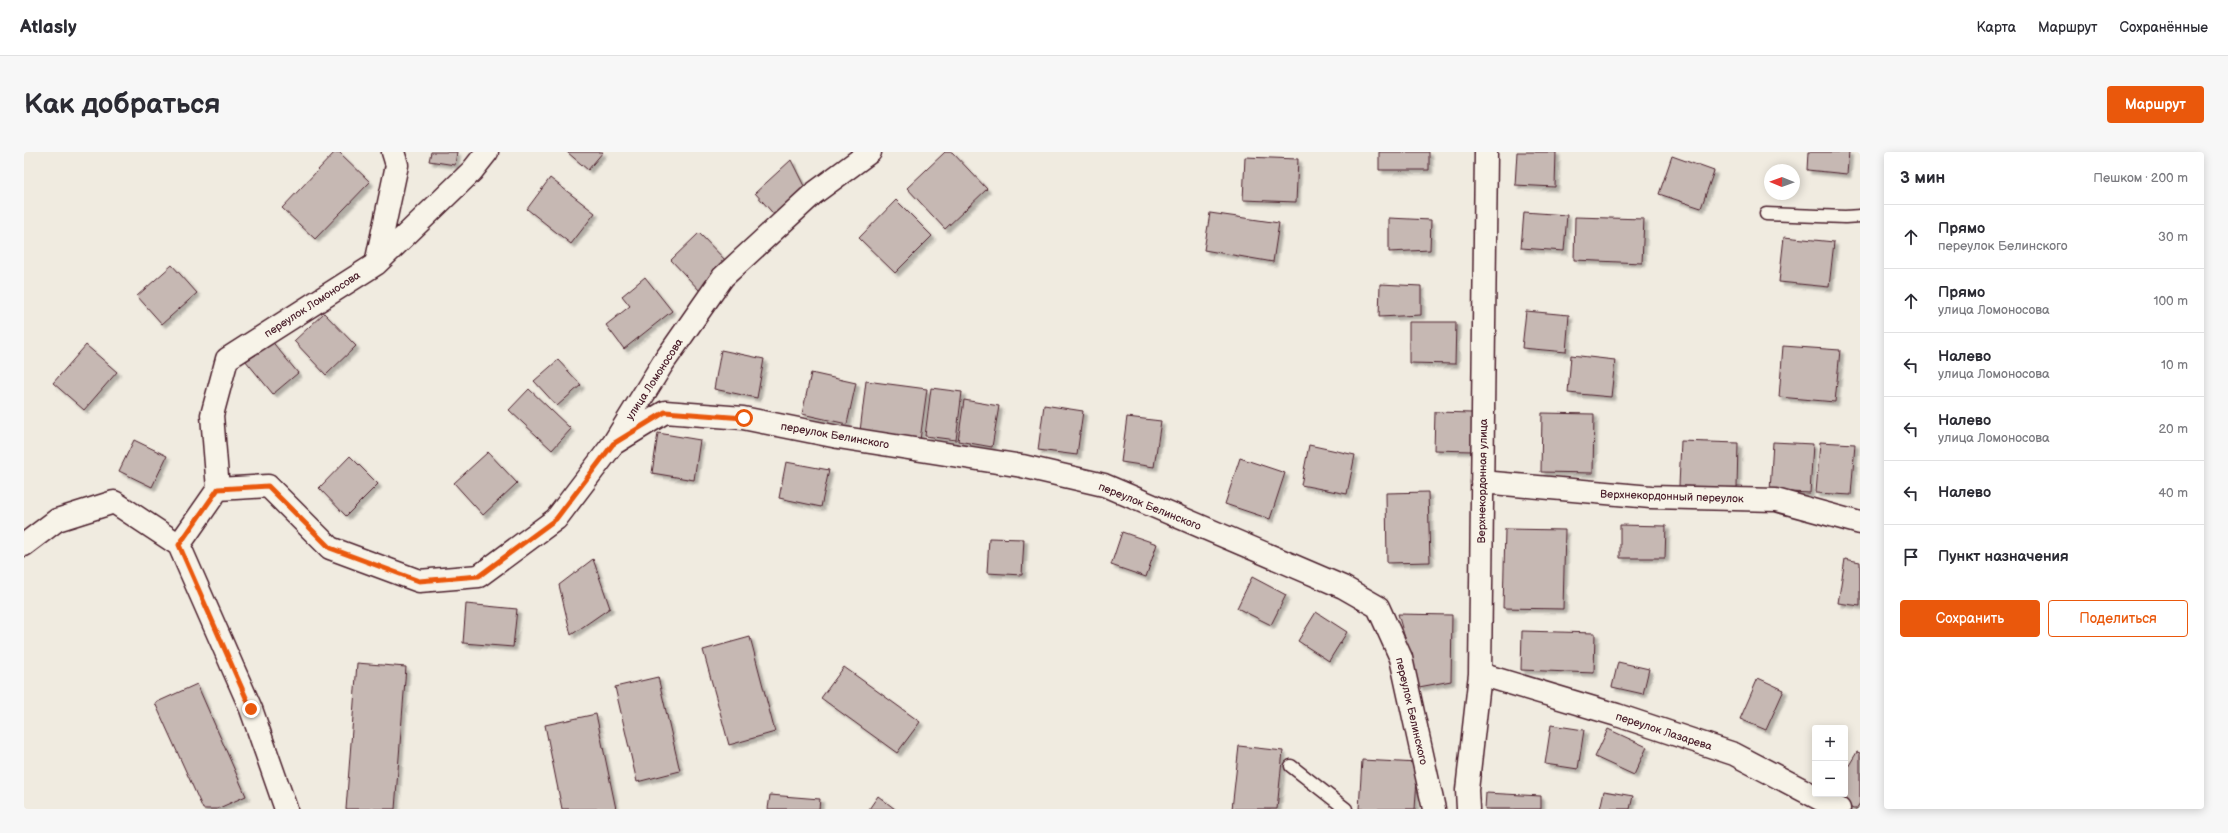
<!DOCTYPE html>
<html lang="ru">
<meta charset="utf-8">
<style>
body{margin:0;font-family:"Balsamiq Sans",sans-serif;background:#f7f7f7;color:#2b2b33}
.controls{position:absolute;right:12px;bottom:12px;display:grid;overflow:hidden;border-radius:4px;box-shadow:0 2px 10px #0003}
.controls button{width:36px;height:36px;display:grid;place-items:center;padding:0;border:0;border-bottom:1px solid #e1e1e2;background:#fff;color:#2b2b33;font:20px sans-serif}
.compass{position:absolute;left:1740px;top:12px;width:36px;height:36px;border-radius:50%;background:#fff;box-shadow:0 2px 10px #0003;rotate:271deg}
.stop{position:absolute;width:12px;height:12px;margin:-9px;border:3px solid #ea580c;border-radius:50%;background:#fff}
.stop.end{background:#ea580c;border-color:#fff;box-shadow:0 1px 4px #0008}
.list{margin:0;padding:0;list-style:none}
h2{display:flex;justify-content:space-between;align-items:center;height:52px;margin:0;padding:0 16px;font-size:17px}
h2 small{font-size:13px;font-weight:400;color:#7c7c81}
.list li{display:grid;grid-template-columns:26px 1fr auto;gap:12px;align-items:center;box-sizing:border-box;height:64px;padding:0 16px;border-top:1px solid #e1e1e2}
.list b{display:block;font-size:15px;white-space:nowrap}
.list p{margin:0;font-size:13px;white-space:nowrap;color:#7c7c81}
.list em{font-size:13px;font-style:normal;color:#7c7c81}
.actions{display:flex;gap:8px;padding:12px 16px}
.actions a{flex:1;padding:9px 0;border:1px solid #ea580c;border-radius:4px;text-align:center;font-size:14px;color:#ea580c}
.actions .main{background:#ea580c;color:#fff}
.icon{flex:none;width:22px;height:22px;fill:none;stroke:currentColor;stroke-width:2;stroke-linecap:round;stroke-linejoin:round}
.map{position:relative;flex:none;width:1836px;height:657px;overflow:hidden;border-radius:4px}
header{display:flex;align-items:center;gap:24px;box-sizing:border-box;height:56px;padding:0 20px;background:#fff;border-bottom:1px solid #e1e1e2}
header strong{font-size:19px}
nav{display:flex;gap:22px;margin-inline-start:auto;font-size:14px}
.intro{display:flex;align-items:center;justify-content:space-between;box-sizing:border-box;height:96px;padding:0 24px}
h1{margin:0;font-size:28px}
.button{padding:10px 18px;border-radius:4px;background:#ea580c;color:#fff;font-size:14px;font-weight:700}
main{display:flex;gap:24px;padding:0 24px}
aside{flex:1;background:#fff;border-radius:4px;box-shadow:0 2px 10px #0003}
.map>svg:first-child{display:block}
.building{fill:#c6b8b3;stroke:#4a1f2b;filter:url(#shadow)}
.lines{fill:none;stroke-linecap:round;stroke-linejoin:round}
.lane-casing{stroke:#4a1f2b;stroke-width:15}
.street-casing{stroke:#4a1f2b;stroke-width:25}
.lane{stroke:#f7f3e8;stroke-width:12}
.street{stroke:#f7f3e8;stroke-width:22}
.route{stroke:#ea580c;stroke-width:5}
.labels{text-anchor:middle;stroke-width:3.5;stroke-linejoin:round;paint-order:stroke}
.street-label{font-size:11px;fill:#4a1f2b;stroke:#f7f3e8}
</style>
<header>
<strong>Atlasly</strong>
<nav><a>Карта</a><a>Маршрут</a><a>Сохранённые</a></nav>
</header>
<div class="intro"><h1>Как добраться</h1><a class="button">Маршрут</a></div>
<main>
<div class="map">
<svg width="1836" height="657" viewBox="0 0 1836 657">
<defs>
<filter id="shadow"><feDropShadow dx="3.5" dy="3.5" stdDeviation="1" flood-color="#0004"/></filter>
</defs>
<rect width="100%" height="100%" fill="#f0ebe0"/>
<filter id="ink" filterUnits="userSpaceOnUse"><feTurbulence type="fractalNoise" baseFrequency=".025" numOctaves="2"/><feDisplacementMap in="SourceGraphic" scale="8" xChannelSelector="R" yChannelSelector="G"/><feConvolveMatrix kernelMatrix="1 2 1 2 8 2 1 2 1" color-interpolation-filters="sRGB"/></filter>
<g filter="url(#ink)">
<path class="building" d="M311,0H315L346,30L291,87L258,56Z
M407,0H433L431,13L405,9Z
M543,0H579L564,18Z
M921,0H928L963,37L921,77L883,36Z
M1355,0H1405V18H1355Z
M1493,0H1532L1531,35L1491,33Z
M1784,0H1825L1823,22L1783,18Z
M1648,4L1690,19L1677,56L1635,42Z
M1221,5L1274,7L1272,50L1219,48Z
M767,8L783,40L754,67L731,41Z
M526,26L571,61L547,92L503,57Z
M872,48L908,84L871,121L835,86Z
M1500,60L1543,63L1540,99L1497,96Z
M1186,61L1255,71L1249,110L1180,98Z
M1551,65L1620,67L1618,111L1550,108Z
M1365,66L1407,68L1406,98L1365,100Z
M675,81L706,113L677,140L647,108Z
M1760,85L1810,90L1805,135L1755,130Z
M148,113L173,141L138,172L113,144Z
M621,125L648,159L600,197L582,173L606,154L598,144Z
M1356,132L1397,134V163L1355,165Z
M1502,159L1545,163L1542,200L1498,196Z
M300,161L332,194L302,223L270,189Z
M1385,170H1432L1431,212L1385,211Z
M246,187L274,221L249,242L221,208Z
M62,193L93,220L60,258L29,231Z
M1759,194L1816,198L1811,250L1755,245Z
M697,198L740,207L733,246L690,237Z
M1547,203L1591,208L1587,245L1544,241Z
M534,208L557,233L533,254L510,229Z
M787,221L832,231L823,272L778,262Z
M842,229L903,237L896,288L836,279Z
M907,236L938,240L932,288L901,284Z
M505,237L547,277L528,298L485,258Z
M940,248L975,254L968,295L934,289Z
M1020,253L1059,259L1053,303L1014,298Z
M1411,260L1448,261L1447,299L1410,298Z
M1518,261L1570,262L1569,321L1517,320Z
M1103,265L1137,269L1130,315L1097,310Z
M634,281L676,288L670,328L628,321Z
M110,288L143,304L128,335L95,319Z
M1657,289L1714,291L1713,336L1655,334Z
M1749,290L1789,292L1786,341L1746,339Z
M1796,290L1831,292L1827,343L1792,341Z
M1285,293L1331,303L1323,342L1277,333Z
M464,300L493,331L459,363L430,331Z
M326,304L354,332L322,364L295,336Z
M1216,306L1261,321L1246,367L1201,352Z
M762,310L805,318L797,355L755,346Z
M1404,340L1406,410L1363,411L1362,341Z
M1596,373L1642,374L1641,406H1596Z
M1481,377L1541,378L1539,457L1479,456Z
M1098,380L1133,392L1122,425L1087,413Z
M965,386L1000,387L998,423L963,421Z
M569,407L586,456L547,483L535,433Z
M1821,407L1836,410V454L1814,451Z
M1228,425L1262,443L1247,473L1213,456Z
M442,452L493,457L489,495L439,491Z
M1292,460L1323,480L1305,509L1274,489Z
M1374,462L1428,463L1427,529L1395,535Z
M1498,479L1571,481L1570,521L1497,518Z
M726,485L751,580L705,593L679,498Z
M1594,510L1625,517L1619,542L1588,535Z
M333,511L382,515L371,657H322Z
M820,515L896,570L873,601L797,546Z
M634,525L656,619L613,630L591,535Z
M1734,526L1760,538L1742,578L1716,567Z
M173,532L222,644L193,657H179L131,551Z
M572,562L592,657H538L521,573Z
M1527,573L1560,578L1554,617L1521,612Z
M1584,577L1623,595L1610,623L1571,605Z
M1215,594L1259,599L1253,657H1208Z
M1833,600L1836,601V651L1832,657H1829L1806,643L1821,642V620Z
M1338,608L1394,611L1391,657H1335Z
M1580,639L1609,644L1606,657H1576Z
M1462,641L1517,644V657H1461Z
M746,643L796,647L795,657H744Z
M854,644L871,657H845Z"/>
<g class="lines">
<defs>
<path id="lane" d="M1742,62L1821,65L1836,64
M1267,614L1322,657"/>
<path id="street" d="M352,112L373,13L369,0
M589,292L641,260L719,266L814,285L998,314L1080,333L1319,435L1354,455L1377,506L1410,657
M1458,330L1627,345L1752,348L1836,371
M194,337L188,263L203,207L352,112L448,19L463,0
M0,393L33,368L90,350L155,393L227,557L262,657
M155,393L194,337L244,334L306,396L395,429L455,424L532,367L589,292L639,211L699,125L789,42L846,0
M1456,522L1593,563L1710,602L1815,657
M1444,657L1443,638L1456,522L1462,0"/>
</defs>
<use href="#lane" class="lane-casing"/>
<use href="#street" class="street-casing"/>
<use href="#lane" class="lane"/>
<use href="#street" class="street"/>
</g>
</g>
<g class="lines" filter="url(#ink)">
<path class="route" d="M227,557L155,393L194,337L244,334L306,396L395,429L455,424L532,367L589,292L641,260L720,266"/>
</g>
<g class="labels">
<g class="street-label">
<text transform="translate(288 152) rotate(-33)" y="4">переулок Ломоносова</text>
<text transform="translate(630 227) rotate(-57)" y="4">улица Ломоносова</text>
<text transform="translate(811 283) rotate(10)" y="4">переулок Белинского</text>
<text transform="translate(1458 329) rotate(-89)" y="4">Верхнекордонная улица</text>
<text transform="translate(1648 344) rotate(2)" y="4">Верхнекордонный переулок</text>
<text transform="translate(1126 354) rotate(22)" y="4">переулок Белинского</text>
<text transform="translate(1388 559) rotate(77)" y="4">переулок Белинского</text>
<text transform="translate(1640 579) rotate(18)" y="4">переулок Лазарева</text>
</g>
</g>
</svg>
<div class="controls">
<button>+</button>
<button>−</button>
</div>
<svg class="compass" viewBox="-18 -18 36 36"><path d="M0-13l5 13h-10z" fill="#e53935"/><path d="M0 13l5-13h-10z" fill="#7c7c81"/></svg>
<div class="stop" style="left:720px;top:266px"></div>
<div class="stop end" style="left:227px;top:557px"></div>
</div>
<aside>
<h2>3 мин<small>Пешком · 200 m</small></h2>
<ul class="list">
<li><svg class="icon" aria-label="ahead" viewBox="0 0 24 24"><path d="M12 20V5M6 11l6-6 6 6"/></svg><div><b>Прямо</b><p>переулок Белинского</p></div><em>30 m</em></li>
<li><svg class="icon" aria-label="ahead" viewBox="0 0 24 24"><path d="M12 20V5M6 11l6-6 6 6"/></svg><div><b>Прямо</b><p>улица Ломоносова</p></div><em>100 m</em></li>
<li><svg class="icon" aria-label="left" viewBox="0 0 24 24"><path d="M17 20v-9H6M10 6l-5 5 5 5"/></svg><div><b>Налево</b><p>улица Ломоносова</p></div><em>10 m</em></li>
<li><svg class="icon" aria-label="left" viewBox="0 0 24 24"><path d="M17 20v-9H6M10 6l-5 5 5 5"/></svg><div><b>Налево</b><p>улица Ломоносова</p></div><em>20 m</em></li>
<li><svg class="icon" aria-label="left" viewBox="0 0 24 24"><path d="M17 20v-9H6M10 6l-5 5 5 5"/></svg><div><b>Налево</b></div><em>40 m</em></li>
<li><svg class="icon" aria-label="arrive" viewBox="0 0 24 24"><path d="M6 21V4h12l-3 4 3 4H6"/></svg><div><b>Пункт назначения</b></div></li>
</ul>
<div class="actions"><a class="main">Сохранить</a><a>Поделиться</a></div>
</aside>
</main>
